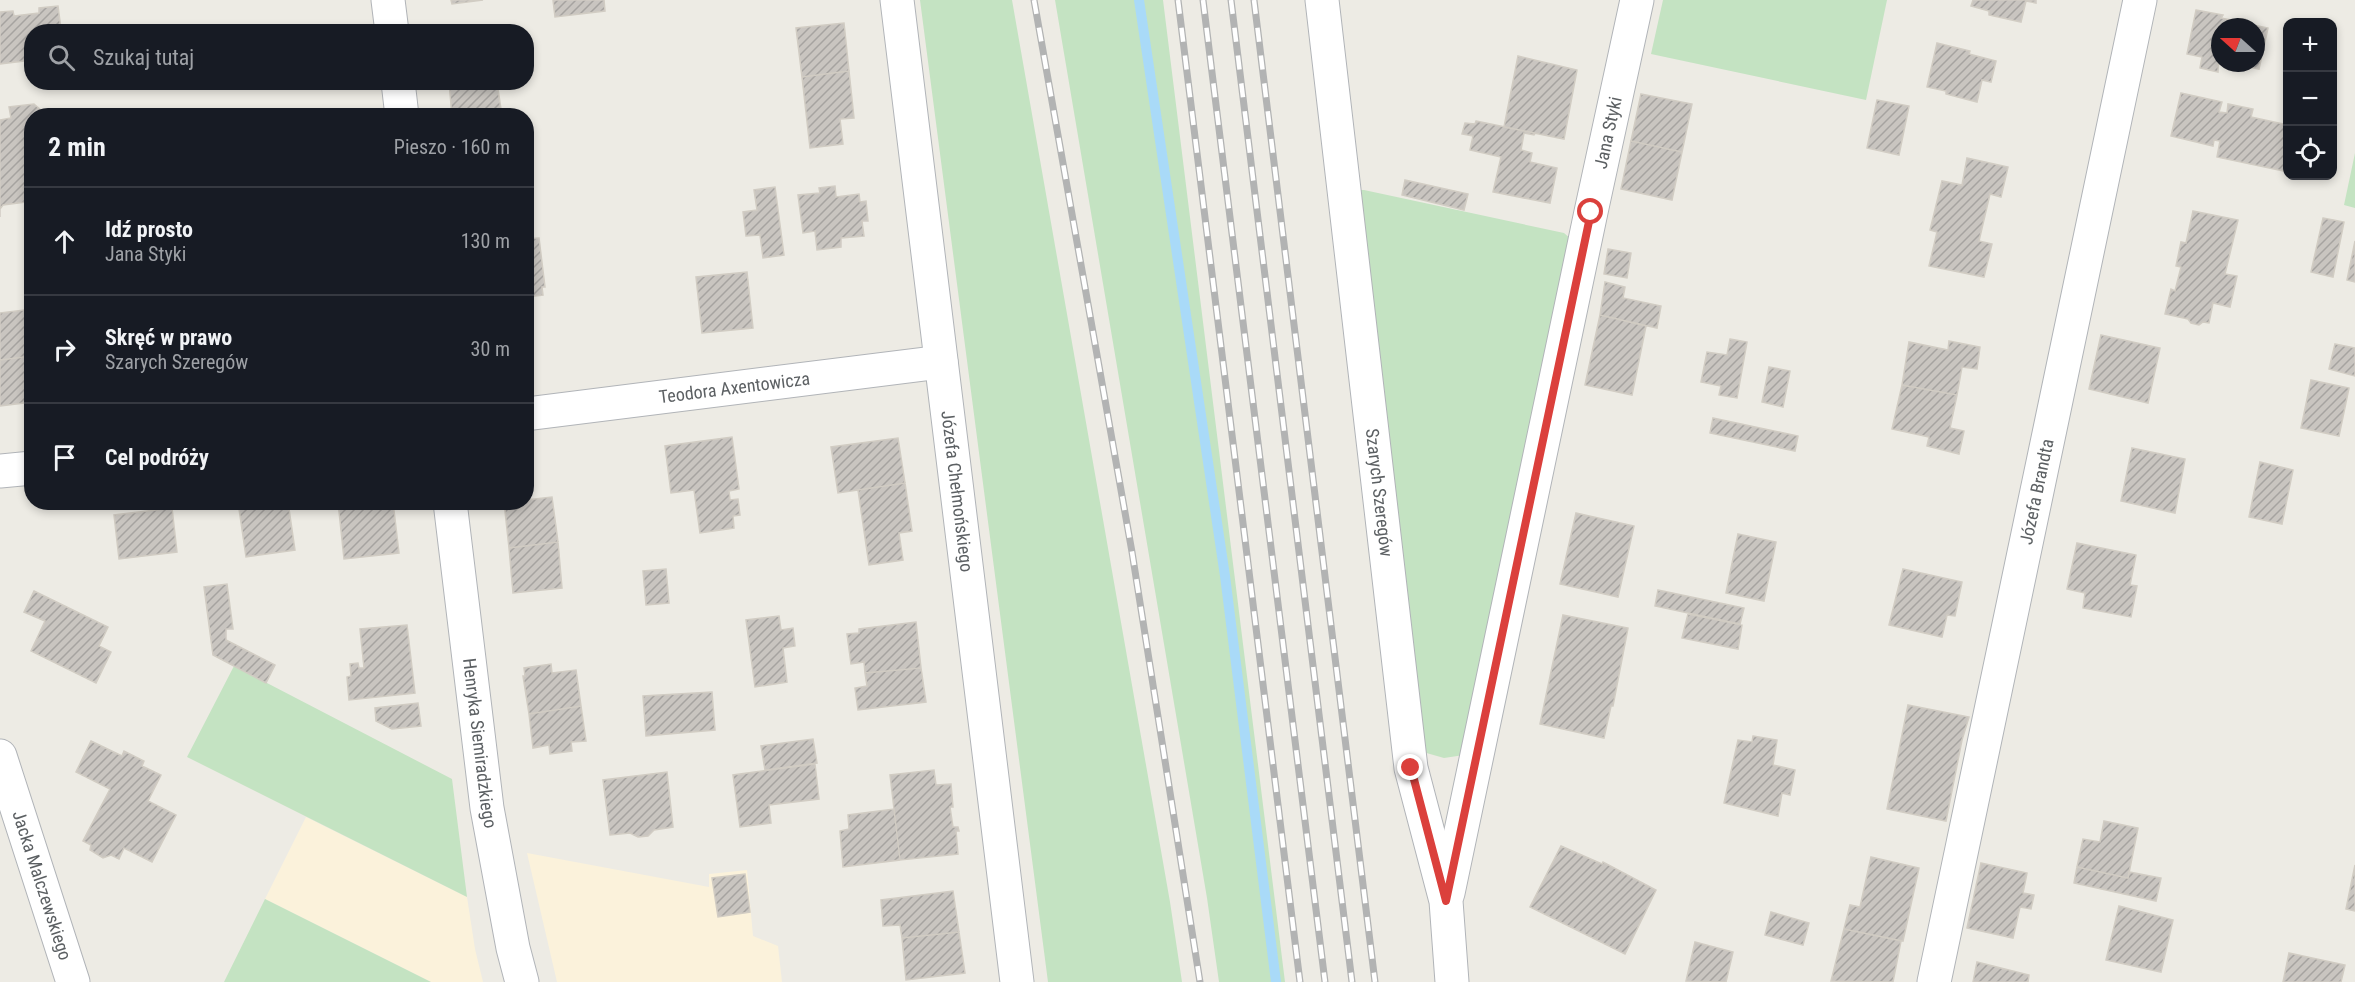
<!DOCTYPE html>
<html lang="pl">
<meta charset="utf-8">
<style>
body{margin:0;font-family:"Roboto Condensed",sans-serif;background:#20242c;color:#f1f3f6}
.controls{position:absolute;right:18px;top:18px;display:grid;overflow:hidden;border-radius:12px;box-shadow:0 3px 9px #0003}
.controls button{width:54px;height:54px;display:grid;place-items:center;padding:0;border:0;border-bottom:2px solid #363941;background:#171b24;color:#f1f3f6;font:30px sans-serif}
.compass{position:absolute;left:2211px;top:18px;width:54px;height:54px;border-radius:50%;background:#171b24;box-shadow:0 3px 9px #0003;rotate:291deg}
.stop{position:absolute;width:18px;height:18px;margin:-14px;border:4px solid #db403c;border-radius:50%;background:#fff}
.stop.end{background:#db403c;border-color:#fff;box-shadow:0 2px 6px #0008}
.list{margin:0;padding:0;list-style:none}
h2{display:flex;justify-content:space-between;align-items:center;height:78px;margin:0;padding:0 24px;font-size:26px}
h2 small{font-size:20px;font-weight:400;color:#9ea1a6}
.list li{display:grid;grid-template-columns:39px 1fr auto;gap:18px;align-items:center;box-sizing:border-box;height:108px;padding:0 24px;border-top:2px solid #363941}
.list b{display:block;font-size:22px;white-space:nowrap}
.list p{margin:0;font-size:20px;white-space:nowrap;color:#9ea1a6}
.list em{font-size:20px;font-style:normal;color:#9ea1a6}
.icon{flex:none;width:33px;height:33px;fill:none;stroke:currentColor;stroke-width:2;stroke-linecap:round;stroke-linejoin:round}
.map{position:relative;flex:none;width:2355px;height:982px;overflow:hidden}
.search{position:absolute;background:#171b24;box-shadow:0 3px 9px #0003;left:24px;top:24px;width:510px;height:66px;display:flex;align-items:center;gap:15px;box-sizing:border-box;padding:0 21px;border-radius:24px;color:#9ea1a6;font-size:22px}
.panel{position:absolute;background:#171b24;box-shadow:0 3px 9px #0003;left:24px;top:108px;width:510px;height:402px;border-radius:24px}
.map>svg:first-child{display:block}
.commercial{fill:#fbf2db}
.green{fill:#c4e3c2}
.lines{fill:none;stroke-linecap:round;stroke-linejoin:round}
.stream{stroke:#a9daf8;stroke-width:10}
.building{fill:url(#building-hatch);stroke:#d1ccc3;stroke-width:1.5}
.minor-casing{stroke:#b1b4b8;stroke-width:35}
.minor{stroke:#fff;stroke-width:33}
.rail-casing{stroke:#b2b3b3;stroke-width:7}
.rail{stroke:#fff;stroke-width:4.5;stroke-dasharray:14;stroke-linecap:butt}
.route{stroke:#db403c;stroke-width:8}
.labels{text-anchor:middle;stroke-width:4.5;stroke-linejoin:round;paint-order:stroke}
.street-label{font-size:18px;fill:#5c6063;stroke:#fff}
</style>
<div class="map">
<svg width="2355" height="982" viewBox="0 0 2355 982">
<defs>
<pattern id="building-hatch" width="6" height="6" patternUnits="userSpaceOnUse" patternTransform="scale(1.5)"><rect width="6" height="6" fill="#c9c5c0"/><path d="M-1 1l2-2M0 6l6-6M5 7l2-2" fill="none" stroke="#a6a3a0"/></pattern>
</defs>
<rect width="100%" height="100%" fill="#edebe4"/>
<path class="commercial" d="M306,817L467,897L475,949L483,982H431L265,899Z
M527,853L709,887V874L747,870L753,936L778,946L782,982H557Z"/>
<path class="green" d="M920,0H1012L1170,902L1182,982H1048Z
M1055,0H1163L1285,982H1219L1207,898Z
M1663,0H1887L1866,100L1651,54Z
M2355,153V208L2344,205Z
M1354,190H1364L1564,233L1571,239L1464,755L1444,758L1423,752Z
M234,666L452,779L467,897L187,757Z
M265,899L431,982H224Z"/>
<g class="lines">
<path class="stream" d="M1139,0L1225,576L1276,982"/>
</g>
<path class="building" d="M451,0H483L452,4Z
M553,0H604L605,11L555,17Z
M1973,0H2036V3L2026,1L2021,22L1989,15V11L1971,6Z
M58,6L61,29L52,32H32V60L0,64V12L13,11L14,16L39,13V8Z
M2196,10L2223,15L2221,18L2241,22V19H2245L2244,23L2268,28L2259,69L2230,63H2256V27H2220L2218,72L2200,68L2202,57L2187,54Z
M844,23L849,71L802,77L796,28Z
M1937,43L1970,51L1969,54L1996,61L1991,82L1982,80L1977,102L1946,94V91L1927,87Z
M1518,56L1577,70L1564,139L1504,127Z
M849,71L854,118L840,119L843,144L810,148L802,77Z
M449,82H497L502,116H452Z
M2181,93L2222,102L2219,112L2227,113L2228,104L2253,109L2251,117L2288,125V172L2217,157L2220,141L2214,140L2213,146L2171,136Z
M1641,94L1692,104L1682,152L1631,141Z
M1877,100L1909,106L1899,155L1867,148Z
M34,104L48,116H32V205L26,202L3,205L0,209V217V120L11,118L9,107Z
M1476,121L1535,133L1534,135L1524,133L1521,150L1532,153L1530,162L1557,168L1550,203L1493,192L1501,157L1470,150L1473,136L1462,134L1465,123L1475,124Z
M1631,141L1682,152L1672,200L1621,189Z
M1967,158L2008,167L2001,197L1990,194L1979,241L1992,244L1984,277L1929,266L1937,232L1930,230L1942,181L1962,185Z
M1405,180L1468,194L1464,210L1402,195Z
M835,186L836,197L859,194L860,202L866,201L868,221H862L864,236L841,238V247L817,250L815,231L803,233L798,195L820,193L819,188Z
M775,187L784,255L763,258L760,235L746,236L743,212L757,210L754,190Z
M2193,211L2238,220L2225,274L2237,276L2230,307L2213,303L2209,323L2203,322L2199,325L2191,323L2188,319L2165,314L2171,289L2175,291L2181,267L2176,266L2181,242L2186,243Z
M2323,218L2344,222L2333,277L2311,272Z
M539,238L545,287H542L543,295L527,297L526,239Z
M2355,241V282L2347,280Z
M1608,249L1631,253L1627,278L1604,274Z
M747,272L753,328L702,333L696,277Z
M1605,282L1625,287L1623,298L1661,306L1657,328L1600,315Z
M32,309V356L0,360V313Z
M1600,315L1646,326L1632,395L1585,385Z
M2101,335L2160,348L2148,403L2089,389Z
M1730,339L1747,342L1737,398L1719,395L1721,386L1701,382L1707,352L1727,355Z
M1949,341L1980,347L1977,369L1962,367L1957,395L1902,385L1909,342L1948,350Z
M2335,344L2355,348V376L2329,369Z
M32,356V402L0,406V360Z
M1769,367L1790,371L1783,407L1762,402Z
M2311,380L2349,388L2339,436L2301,428Z
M1902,385L1957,395L1950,428L1964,431L1959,454L1927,446L1929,437L1892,429Z
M1713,418L1798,436L1795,451L1710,433Z
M732,437L739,489L729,491L730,500L738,499L740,515L733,516L734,528L700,533L694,490L671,493L665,446Z
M898,438L905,483L838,493L831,447Z
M2132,448L2185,459L2175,513L2121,501Z
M2260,462L2293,470L2282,524L2249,517Z
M905,483L912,531L899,533L903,560L869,565L858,490Z
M552,497L558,542L509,548L504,502H526V500Z
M238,502H288L295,550L246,557Z
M338,502H393L399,553L344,559Z
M172,508L177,552L119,559L114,515Z
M1576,513L1634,526L1618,597L1560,584Z
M1738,534L1776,542L1764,601L1726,593Z
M558,542L562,588L513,593L509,548Z
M2077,543L2136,555L2130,585L2137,586L2131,617L2083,608L2085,593L2067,589Z
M666,569L669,603L646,605L643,571Z
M1903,569L1962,582L1955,616L1947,615L1942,637L1889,625Z
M227,584L233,629H226V640L275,665L266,683L213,655L204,587Z
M1658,590L1744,608L1740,624L1655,606Z
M34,591L108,627L99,646L111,652L96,683L31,651L45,621L24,612Z
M1688,614L1742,625L1738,649L1682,638Z
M1563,615L1628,628L1613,706H1611L1604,738L1540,724Z
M779,616L781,630L793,628L795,646L783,648L787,682L755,687L746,620Z
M916,622L921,668L865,673L864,662L851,664L847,634L859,633V629Z
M407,625L415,693L349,700L347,677L351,676L350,664L358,663L359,668H364L360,629Z
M551,664L552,673L576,670L581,706L529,714L523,676H525L524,668Z
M921,668L926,702L858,710L855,688L867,686L865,673Z
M712,692L715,730L646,736L643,696Z
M418,703L421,726L392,729L376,721L375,708Z
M1908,705L1969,717L1962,740L1946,821L1887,809Z
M581,706L586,741L571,742L572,751L550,754L549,745L533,748L529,714Z
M1753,736L1777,740L1773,765L1795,770L1790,795L1782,793L1778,816L1724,803L1738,740L1752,742Z
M813,739L817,763L765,770L761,746Z
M91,741L122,756L124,751L144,761L142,766L161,775L148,801L176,815L152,862L124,848L119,859L111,855L103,858L90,850L91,845L83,841L110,789L76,772Z
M815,764L819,799L769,805L771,823L740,827L733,775Z
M934,770L936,785L951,784L953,807H950L953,827H958L959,831H956L958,854L900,860L890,775Z
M667,772L673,827L654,830L648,836L638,837L630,833L610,835L603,780Z
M894,809L900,860L843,867L840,831L849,829L848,815Z
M2104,821L2138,828L2128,878L2077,867L2083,839L2100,842Z
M1561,846L1602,864L1603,862L1656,890L1625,954L1530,907Z
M1871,857L1919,868L1903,941L1844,929L1850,905L1860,907Z
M1981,863L2027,873L2023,893L2034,895L2031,909L2020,907L2013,938L1967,928Z
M2355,865V911L2346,909Z
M2077,867L2128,878L2129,872L2161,878L2156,901L2074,883Z
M745,874L750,912L718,917L712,878Z
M953,891L959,932L902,938L900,925L883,926L881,900Z
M2119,906L2173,920L2161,972L2106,960Z
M1771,912L1809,923L1803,945L1765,935Z
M1844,929L1901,941L1893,982L1831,981Z
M959,932L965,973L906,980L902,938Z
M1695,942L1733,952L1726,982L1686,981Z
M2289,953L2345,965L2341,982H2283Z
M1977,962L2029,975L2028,982H1973Z"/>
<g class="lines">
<defs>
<g id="minor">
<path d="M388,0L392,32"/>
<path id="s1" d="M897,0L1017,982"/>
<path id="s2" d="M1322,0L1411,768L1446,901L1452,982"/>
<path d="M398,82L402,116"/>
<path id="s3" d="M526,414L941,362"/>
<path d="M0,471L32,468"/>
<path id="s4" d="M450,502L487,808L513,948L522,982"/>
<path id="s5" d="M0,756L73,982"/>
<path id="s6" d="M1448,893L1591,212L1637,0"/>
<path id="s7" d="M1934,982L2140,0"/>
</g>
</defs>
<use href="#minor" class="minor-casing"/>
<use href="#minor" class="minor"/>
<defs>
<path id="rail" d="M1034,0L1132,552L1200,982
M1178,0L1300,982
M1203,0L1325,982
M1231,0L1352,982
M1254,0L1375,982"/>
</defs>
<use href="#rail" class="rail-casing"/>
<use href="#rail" class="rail"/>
</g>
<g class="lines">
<path class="route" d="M1411,768L1446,901L1591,212"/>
</g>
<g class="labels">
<g class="street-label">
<text dy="6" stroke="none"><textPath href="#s6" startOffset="777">Jana Styki</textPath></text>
<text dy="6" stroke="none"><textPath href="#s3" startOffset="210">Teodora Axentowicza</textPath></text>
<text dy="6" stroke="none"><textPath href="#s1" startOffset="495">Józefa Chełmońskiego</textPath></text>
<text dy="6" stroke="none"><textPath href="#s7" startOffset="501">Józefa Brandta</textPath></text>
<text dy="6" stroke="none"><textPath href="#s2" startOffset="496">Szarych Szeregów</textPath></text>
<text dy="6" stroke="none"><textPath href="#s4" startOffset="243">Henryka Siemiradzkiego</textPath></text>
<text dy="6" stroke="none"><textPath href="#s5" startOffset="136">Jacka Malczewskiego</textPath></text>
</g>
</g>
</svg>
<div class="controls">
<button>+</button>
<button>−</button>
<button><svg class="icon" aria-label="locate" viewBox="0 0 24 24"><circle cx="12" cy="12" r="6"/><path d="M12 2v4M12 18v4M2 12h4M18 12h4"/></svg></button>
</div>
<svg class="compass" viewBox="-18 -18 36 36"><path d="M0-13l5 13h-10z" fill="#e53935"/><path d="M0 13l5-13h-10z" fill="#9ea1a6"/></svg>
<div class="stop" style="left:1591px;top:212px"></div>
<div class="stop end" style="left:1411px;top:768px"></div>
<div class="search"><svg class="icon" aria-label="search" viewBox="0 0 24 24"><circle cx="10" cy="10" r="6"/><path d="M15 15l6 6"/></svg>Szukaj tutaj</div>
<section class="panel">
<h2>2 min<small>Pieszo · 160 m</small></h2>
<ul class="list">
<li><svg class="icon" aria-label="ahead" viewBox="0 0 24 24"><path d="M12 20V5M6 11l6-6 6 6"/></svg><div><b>Idź prosto</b><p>Jana Styki</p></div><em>130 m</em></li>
<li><svg class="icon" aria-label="right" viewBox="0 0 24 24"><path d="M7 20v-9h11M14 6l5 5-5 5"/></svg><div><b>Skręć w prawo</b><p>Szarych Szeregów</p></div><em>30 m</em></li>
<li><svg class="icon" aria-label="arrive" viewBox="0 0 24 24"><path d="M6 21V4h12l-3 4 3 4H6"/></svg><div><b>Cel podróży</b></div></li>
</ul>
</section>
</div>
